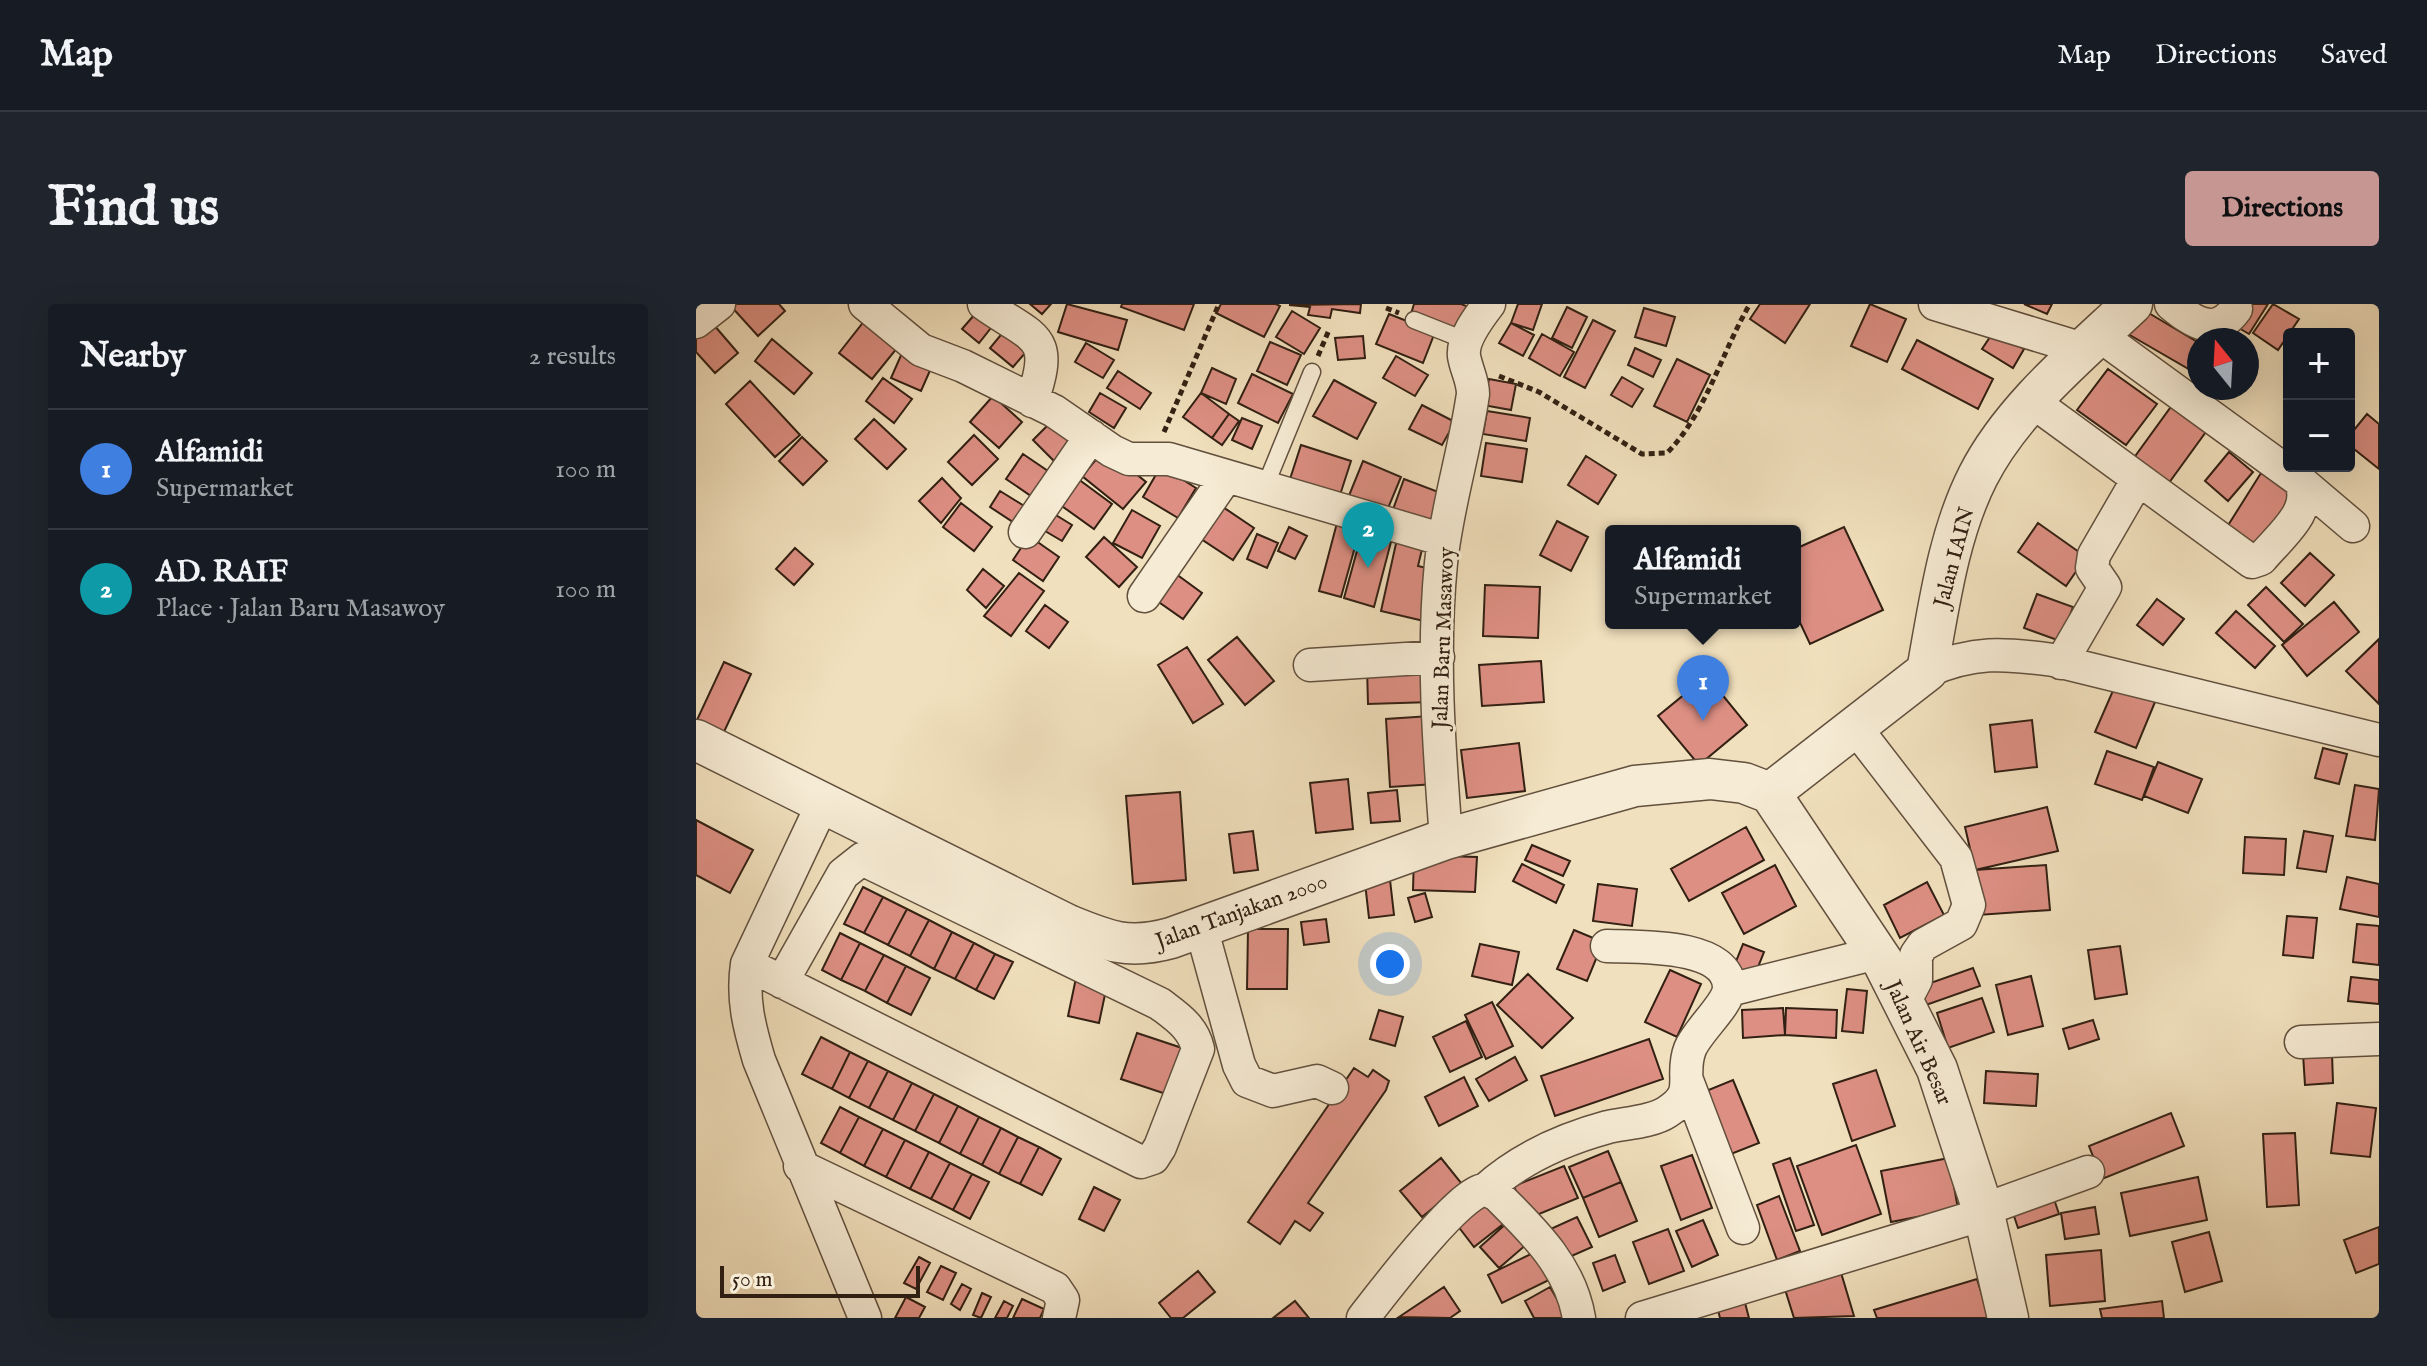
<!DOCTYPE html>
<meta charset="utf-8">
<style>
body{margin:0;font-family:"IM FELL English",serif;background:#20242c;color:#f1f3f6}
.controls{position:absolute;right:24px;top:24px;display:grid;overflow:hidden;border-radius:8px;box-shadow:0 8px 32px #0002}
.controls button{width:72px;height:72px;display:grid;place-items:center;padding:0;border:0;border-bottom:2px solid #363941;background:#171b24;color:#f1f3f6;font:40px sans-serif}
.compass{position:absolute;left:1491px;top:24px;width:72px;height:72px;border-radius:50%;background:#171b24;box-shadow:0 8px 32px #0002;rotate:342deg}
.scale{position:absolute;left:24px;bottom:20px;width:200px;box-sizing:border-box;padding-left:8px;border:4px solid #322013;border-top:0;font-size:22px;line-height:28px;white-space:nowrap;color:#322013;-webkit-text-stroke:6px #f6ebd4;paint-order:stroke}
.you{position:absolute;left:694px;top:660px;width:28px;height:28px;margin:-20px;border:6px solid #fff;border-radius:50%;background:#1a73e8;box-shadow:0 0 0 12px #1a73e833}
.badge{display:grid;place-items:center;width:52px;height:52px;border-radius:50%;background:#c59692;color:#fff;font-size:26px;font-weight:700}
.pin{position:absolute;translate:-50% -66px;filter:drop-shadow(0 2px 4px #0008)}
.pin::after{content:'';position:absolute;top:42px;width:28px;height:24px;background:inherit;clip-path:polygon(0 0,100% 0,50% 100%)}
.popup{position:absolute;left:909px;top:221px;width:196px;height:104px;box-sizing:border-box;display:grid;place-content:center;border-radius:8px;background:#171b24;filter:drop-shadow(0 2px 6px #0005);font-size:26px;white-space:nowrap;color:#9ea1a6}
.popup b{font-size:30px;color:#f1f3f6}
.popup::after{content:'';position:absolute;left:50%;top:100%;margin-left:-16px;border:16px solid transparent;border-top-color:#171b24}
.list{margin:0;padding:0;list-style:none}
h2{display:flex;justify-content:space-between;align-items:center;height:104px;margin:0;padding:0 32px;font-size:34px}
h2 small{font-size:26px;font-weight:400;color:#9ea1a6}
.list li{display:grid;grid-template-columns:52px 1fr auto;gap:24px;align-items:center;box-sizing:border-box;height:120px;padding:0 32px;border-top:2px solid #363941}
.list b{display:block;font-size:30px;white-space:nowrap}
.list p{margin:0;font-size:26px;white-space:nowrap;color:#9ea1a6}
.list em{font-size:26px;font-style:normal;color:#9ea1a6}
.map{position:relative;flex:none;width:1683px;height:1014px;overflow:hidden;border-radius:8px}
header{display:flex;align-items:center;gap:48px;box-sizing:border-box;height:112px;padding:0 40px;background:#171b24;border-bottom:2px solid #363941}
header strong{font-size:38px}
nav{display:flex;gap:44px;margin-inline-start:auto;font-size:28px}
.intro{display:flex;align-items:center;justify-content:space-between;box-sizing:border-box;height:192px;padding:0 48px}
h1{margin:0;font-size:56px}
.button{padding:20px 36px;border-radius:8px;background:#c59692;color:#111;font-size:28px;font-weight:700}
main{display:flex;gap:48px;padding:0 48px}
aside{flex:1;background:#171b24;border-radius:8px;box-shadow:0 8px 32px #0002}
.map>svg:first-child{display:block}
.building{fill:#dd8f83;stroke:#322013;stroke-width:2}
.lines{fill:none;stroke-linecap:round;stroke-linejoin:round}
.service-casing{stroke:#62503e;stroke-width:19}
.minor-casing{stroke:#62503e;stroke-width:35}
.tertiary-casing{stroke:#62503e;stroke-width:43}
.path{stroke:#322013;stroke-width:5;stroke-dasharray:6 4;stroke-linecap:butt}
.service{stroke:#f6ebd4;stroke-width:16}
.minor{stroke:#f6ebd4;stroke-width:32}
.tertiary{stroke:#f6ebd4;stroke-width:40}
.labels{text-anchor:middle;stroke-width:6;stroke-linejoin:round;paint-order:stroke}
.street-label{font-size:22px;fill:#322013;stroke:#f6ebd4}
</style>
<header>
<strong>Map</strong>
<nav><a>Map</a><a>Directions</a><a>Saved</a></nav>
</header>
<div class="intro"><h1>Find us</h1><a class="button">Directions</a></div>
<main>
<aside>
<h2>Nearby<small>2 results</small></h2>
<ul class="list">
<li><span class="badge" style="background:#3f7fe0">1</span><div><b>Alfamidi</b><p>Supermarket</p></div><em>100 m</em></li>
<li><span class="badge" style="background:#0f9aa8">2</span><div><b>AD. RAIF</b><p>Place · Jalan Baru Masawoy</p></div><em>100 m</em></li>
</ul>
</aside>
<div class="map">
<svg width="1683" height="1014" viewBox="0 0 1683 1014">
<rect width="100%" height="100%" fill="#f1e0bd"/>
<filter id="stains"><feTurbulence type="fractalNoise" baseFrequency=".0025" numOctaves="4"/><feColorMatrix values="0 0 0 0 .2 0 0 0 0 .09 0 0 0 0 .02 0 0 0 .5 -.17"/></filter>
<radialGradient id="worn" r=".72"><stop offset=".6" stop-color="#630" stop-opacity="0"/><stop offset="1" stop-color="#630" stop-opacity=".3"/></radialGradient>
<path class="building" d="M33,0H83L89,7L62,32Z
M334,0H355L346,10Z
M371,0L431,16L422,46L362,28Z
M426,0H498L488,26L425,3Z
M525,0H580L584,2L568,33L520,9Z
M665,0L664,9L636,5L634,14L612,11L614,3L593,1Z
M718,0H765L773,3L763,28L715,10Z
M822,0H846L837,26L815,19Z
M1064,0H1114L1089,39L1054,15Z
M1174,0L1210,15L1191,58L1155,42Z
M1328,0H1356L1351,10Z
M1548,0H1572L1553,30L1536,20Z
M1577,0L1603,15L1582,46L1557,29Z
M286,2L302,15L283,39L266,25Z
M871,3L891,13L876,44L856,34Z
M948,4L979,13L970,42L939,33Z
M1446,5L1503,39V71L1432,30Z
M596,7L624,24L608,50L580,33Z
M693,10L739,28L727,59L680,40Z
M173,11L206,38L176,75L143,49Z
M11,13L42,49L19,69L0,48V22Z
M897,16L919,27L889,84L868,73Z
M815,19L838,31L827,52L803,39Z
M313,21L336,41L317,63L294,44Z
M1298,27L1328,45L1317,64L1286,45Z
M846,30L878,48L864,72L833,54Z
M667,32L669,54L642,56L639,34Z
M76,35L116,69L98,90L59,57Z
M1221,36L1297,75L1282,105L1206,65Z
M574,38L605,51L591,81L561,67Z
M390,39L418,56L407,74L379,58Z
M939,44L965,56L957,73L932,61Z
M206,49L236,62L225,87L195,74Z
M700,52L732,71L719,92L687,74Z
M981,55L1014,71L991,118L958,102Z
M516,64L540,75L530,100L505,89Z
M1412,65L1461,100L1430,141L1381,106Z
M422,67L455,89L444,105L411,84Z
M556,70L597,90L582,119L542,99Z
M926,73L947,85L936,103L915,91Z
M187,74L216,95L198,119L170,97Z
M793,75L820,80L815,106L787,101Z
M638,76L680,99L661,135L617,112Z
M54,77L104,131L79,153L30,100Z
M404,89L430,104L418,124L393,108Z
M505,89L533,110L516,134L487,113Z
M297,92L326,118L303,144L274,118Z
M1477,100L1512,125L1467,187L1432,162Z
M726,101L759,118L746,141L713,125Z
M791,107L834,114L830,137L787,130Z
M533,110L543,117L526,141L516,134Z
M1671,110L1683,120V165L1653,141V132Z
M546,114L566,122L556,145L536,136Z
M178,115L210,145L191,165L159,135Z
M355,118L376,138L358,157L337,136Z
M278,131L302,155L276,181L252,158Z
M106,133L131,157L107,181L83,157Z
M790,139L831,145L826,178L785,172Z
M605,141L655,157L644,191L594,175Z
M409,145L450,178L427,205L386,172Z
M1533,148L1557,168L1532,197L1509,177Z
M327,150L352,167L335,192L310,175Z
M890,152L920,171L902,200L872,181Z
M667,157L705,173L690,209L652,194Z
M465,162L500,184L482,214L447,193Z
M374,169L416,200L398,225L356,195Z
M1565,169L1600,190L1566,245L1531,223Z
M246,174L265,194L245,219L223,197Z
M708,175L753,192L741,227L695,211Z
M304,187L330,203L320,220L294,203Z
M265,199L296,223L278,247L247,223Z
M521,199L558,224L537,256L499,231Z
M436,206L464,222L446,254L417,239Z
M355,208L376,221L366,237L344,224Z
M861,217L892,233L875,267L844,251Z
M641,219L664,225L645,293L623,287Z
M1342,219L1390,253L1370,282L1322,248Z
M593,223L611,232L599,255L582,247Z
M1148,223L1187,306L1114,340L1099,308V245Z
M667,225L696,234L678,303L648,294Z
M561,230L582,239L571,264L551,255Z
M333,232L363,253L347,277L317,256Z
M408,233L441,263L423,283L390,253Z
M701,235L727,241L722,262L739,266L728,317L685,307Z
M99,244L117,260L98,281L80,265Z
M1614,249L1638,271L1609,302L1585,279Z
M287,265L308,282L290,304L271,286Z
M476,267L506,289L487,315L457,294Z
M323,269L348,287L315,332L288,312Z
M789,281L844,283L842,334L787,332Z
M1570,283L1607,320L1588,338L1552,301Z
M1341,290L1377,303L1364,337L1328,324Z
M1461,295L1488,315L1467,341L1441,321Z
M1638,298L1663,328L1611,372L1586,341Z
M349,301L372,318L353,344L330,327Z
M1540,307L1579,342L1559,364L1520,329Z
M541,333L578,377L549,401L512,356Z
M1683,335V400L1650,367Z
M491,343L527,400L497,419L462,361Z
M845,357L848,398L786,402L783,361Z
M28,358L55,370L27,430L0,418Z
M735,362L736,398L672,400L671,364Z
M1011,372L1051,421L1003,461L962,412Z
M1419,382L1459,398L1440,444L1399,428Z
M734,412L739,480L694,483L690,415Z
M1336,416L1341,463L1299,468L1294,421Z
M823,439L829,487L771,494L765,446Z
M1627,444L1651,450L1643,480L1619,474Z
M1411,447L1458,463L1446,496L1399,480Z
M1462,458L1506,475L1492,509L1448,492Z
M652,475L657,525L620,529L614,479Z
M1659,481L1683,485L1679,536L1650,532Z
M701,486L704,517L675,519L672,489Z
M484,488L490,576L437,580L430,492Z
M1351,503L1362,547L1279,566L1269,523Z
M0,516L57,546L34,589L0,571Z
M1050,523L1068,556L993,597L975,565Z
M557,527L562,566L538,569L533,530Z
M1608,527L1637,532L1630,568L1601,564Z
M1549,533L1590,535L1588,571L1547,569Z
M836,541L874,557L867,572L829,556Z
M718,551L781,553L779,588L717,586Z
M826,560L868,581L860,599L817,577Z
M1079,561L1100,602L1048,630L1026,589Z
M1350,561L1354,606L1282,611L1279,566Z
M693,567L698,611L673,614L668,570Z
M1651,573L1683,580V613L1644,605Z
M1231,578L1248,611L1204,634L1188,601Z
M902,580L941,585L936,622L897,617Z
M167,583L187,593L168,629L148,620Z
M729,589L736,613L719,618L712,594Z
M187,593L211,605L192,641L168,629Z
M211,605L233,616L214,652L192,641Z
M1591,612L1621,614L1617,654L1587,651Z
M630,615L633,638L608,641L605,618Z
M233,616L256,628L238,665L214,652Z
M1661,620L1683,622V661L1657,658Z
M552,625H592L591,685H551Z
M878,626L907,638L891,677L861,665Z
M256,628L278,639L259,675L238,665Z
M144,629L164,639L145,676L126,666Z
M164,639L188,651L169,687L145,676Z
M278,639L299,650L280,686L259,675Z
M784,640L823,648L816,681L776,672Z
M1047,640L1068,648L1056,678L1035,670Z
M1424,642L1431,690L1399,695L1392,646Z
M299,650L317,658L298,695L280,686Z
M188,651L210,662L191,699L169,687Z
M210,662L234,674L215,711L191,699Z
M1277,664L1284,682L1230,701L1223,683Z
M974,666L1005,680L981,733L949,718Z
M832,670L877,714L846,744L801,701Z
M1335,672L1347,722L1312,731L1300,681Z
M1655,673L1683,676V700L1652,697Z
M380,674L411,681L403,719L372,712Z
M1151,685L1171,687L1167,729L1146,727Z
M1286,694L1298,728L1252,744L1241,709Z
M796,698L817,742L790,755L769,711Z
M1087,704L1089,731L1047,734L1046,706Z
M1090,704L1141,706L1140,734L1089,731Z
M683,706L707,713L699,742L674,735Z
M1397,716L1403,735L1373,745L1367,725Z
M770,717L786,753L754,768L737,733Z
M441,729L486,744L470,790L425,775Z
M125,733L154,748L136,785L106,770Z
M953,735L967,775L859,812L845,772Z
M154,748L172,757L153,794L136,785Z
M1636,749L1637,779L1609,781L1607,750Z
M819,753L831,776L793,797L780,775Z
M172,757L192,767L173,804L153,794Z
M658,764L672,773L677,766L693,777L690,786L612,899L627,909L614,927L599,917L584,940L552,918Z
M1180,766L1199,822L1156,837L1137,780Z
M192,767L216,779L197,816L173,804Z
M1290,767L1342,770L1340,802L1288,799Z
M768,773L782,802L743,822L729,793Z
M1037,776L1063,839L1035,850L1010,787Z
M216,779L238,790L219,827L197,816Z
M238,790L262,802L243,839L219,827Z
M1641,799L1680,804L1674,853L1635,849Z
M262,802L283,813L264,850L243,839Z
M144,803L163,813L144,849L125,839Z
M1475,809L1488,842L1406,875L1393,842Z
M163,813L187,825L168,862L144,849Z
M283,813L305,824L286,861L264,850Z
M305,824L322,833L303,870L286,861Z
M187,825L209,836L190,873L168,862Z
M1599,829L1603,901L1571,903L1567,830Z
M322,833L343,843L324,880L303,870Z
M209,836L233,848L214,885L190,873Z
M1160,841L1185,910L1126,931L1101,862Z
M343,843L365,855L346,891L324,880Z
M912,847L925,878L887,894L873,863Z
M233,848L254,859L235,895L214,885Z
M996,851L1016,904L985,916L965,862Z
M745,854L766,880L726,913L704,887Z
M1094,854L1118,921L1100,927L1077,860Z
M1253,854L1262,905L1195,918L1185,867Z
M254,859L276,870L257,906L235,895Z
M868,862L882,894L831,915L818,882Z
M276,870L293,878L274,915L257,906Z
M1502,873L1511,916L1434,932L1425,889Z
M925,878L941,917L903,933L887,894Z
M398,883L424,896L408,927L383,915Z
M1355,886L1363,910L1322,924L1314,900Z
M787,887L811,917L778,943L755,913Z
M1083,892L1104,947L1081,956L1061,901Z
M1399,903L1403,930L1369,935L1365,909Z
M881,913L896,943L862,958L848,928Z
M1007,916L1022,951L996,963L980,927Z
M812,918L832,939L803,964L784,943Z
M1683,923V960L1660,969L1648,936Z
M972,925L988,967L953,980L937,938Z
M1513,928L1526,977L1489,988L1476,938Z
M845,945L859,973L806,999L792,971Z
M1405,946L1409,997L1354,1002L1350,951Z
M919,951L929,978L907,987L897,959Z
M223,953L234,959L220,985L208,979Z
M245,962L260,969L247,996L231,988Z
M1143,962L1158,1012L1098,1014L1087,979Z
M502,967L519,988L487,1014H475L463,999Z
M1281,975L1293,1014H1181L1178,1006Z
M266,980L275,985L264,1006L255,1000Z
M748,983L764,1007L754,1014L703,1013Z
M854,983L872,1014H838L829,997Z
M286,989L295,993L285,1014L277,1011Z
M210,993L229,1003L223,1014H199Z
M326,995L348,1005L344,1014H317Z
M1048,995L1053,1014H1024L1021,1002Z
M308,997L317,1002L311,1014H299Z
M599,997L613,1014H577Z
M1466,997L1468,1014H1406L1404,1005Z"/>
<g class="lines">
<defs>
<path id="service" d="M718,16L771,37
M568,185L616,68"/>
<path id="minor" d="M169,0L225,46L267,62L358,107L416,147L433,155H473L748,236
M288,0C339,36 359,30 336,97
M1239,0L1387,45
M1475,0C1497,18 1519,34 1540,5
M0,18L23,0
M1337,98L1556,258L1565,255C1583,233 1619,206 1604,177L1403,31
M1604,177L1657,222
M329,228L395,132
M448,292L530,173
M1365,359L1409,283L1396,264L1398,251L1442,175
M614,361L742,353
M1231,367C1278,347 1307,349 1357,356L1683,436
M1159,423L1260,554L1273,601L1265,620L1227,641L1220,651V676L1209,697
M126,501L51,660C46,695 53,722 63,756L169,1014
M750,535C743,443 736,350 745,259C751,202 769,146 777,90C777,76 770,65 768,52C766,35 783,13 793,0
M505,623L543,761L551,777L577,787L621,777L636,784
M51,660L445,858L457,854L464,843L502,745C497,723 481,713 464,700L166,555L147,570L86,678
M1033,686L1181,649
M1605,738L1683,735
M992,779L1047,924
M104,862L359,984L367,996L363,1014
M789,886C823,855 868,835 912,823C930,819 956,818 971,808C1003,788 983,773 994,745C1001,727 1032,701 1033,684C1034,639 939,643 911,642
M1287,906L1392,868
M667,1014C685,991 763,888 788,886C790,886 797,889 800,890C836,926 874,961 883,1014
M946,1014L1288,910"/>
<path id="tertiary" d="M0,436L372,621C411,637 432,646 475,634L750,535L939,482L1014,475L1048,479L1074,489
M1074,489L1231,367C1243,302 1252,231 1282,172C1316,105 1382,51 1436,0
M1074,489L1187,658L1241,765L1287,906L1312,1014"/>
</defs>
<use href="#service" class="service-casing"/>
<use href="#minor" class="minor-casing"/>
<use href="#tertiary" class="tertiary-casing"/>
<path class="path" d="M690,4L703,9
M622,52L633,26
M803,72L843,88L946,150L971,149C1011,108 1025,49 1054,0
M468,128L523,0"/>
<use href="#service" class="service"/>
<use href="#minor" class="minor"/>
<use href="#tertiary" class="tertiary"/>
</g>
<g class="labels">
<g class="street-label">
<text transform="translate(1257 253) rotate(-75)" y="8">Jalan IAIN</text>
<text transform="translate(746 334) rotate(-88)" y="8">Jalan Baru Masawoy</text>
<text transform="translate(545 606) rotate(-20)" y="8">Jalan Tanjakan 2000</text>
<text transform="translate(1224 738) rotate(66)" y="8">Jalan Air Besar</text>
</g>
</g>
<rect width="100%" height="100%" filter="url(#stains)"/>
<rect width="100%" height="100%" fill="url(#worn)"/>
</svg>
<div class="controls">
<button>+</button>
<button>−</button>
</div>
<svg class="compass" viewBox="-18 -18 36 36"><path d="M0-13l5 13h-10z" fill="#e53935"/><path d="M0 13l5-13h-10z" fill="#9ea1a6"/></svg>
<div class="scale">50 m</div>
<div class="you"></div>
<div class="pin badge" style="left:1007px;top:417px;background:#3f7fe0">1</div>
<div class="popup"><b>Alfamidi</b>Supermarket</div>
<div class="pin badge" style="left:672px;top:264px;background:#0f9aa8">2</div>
</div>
</main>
